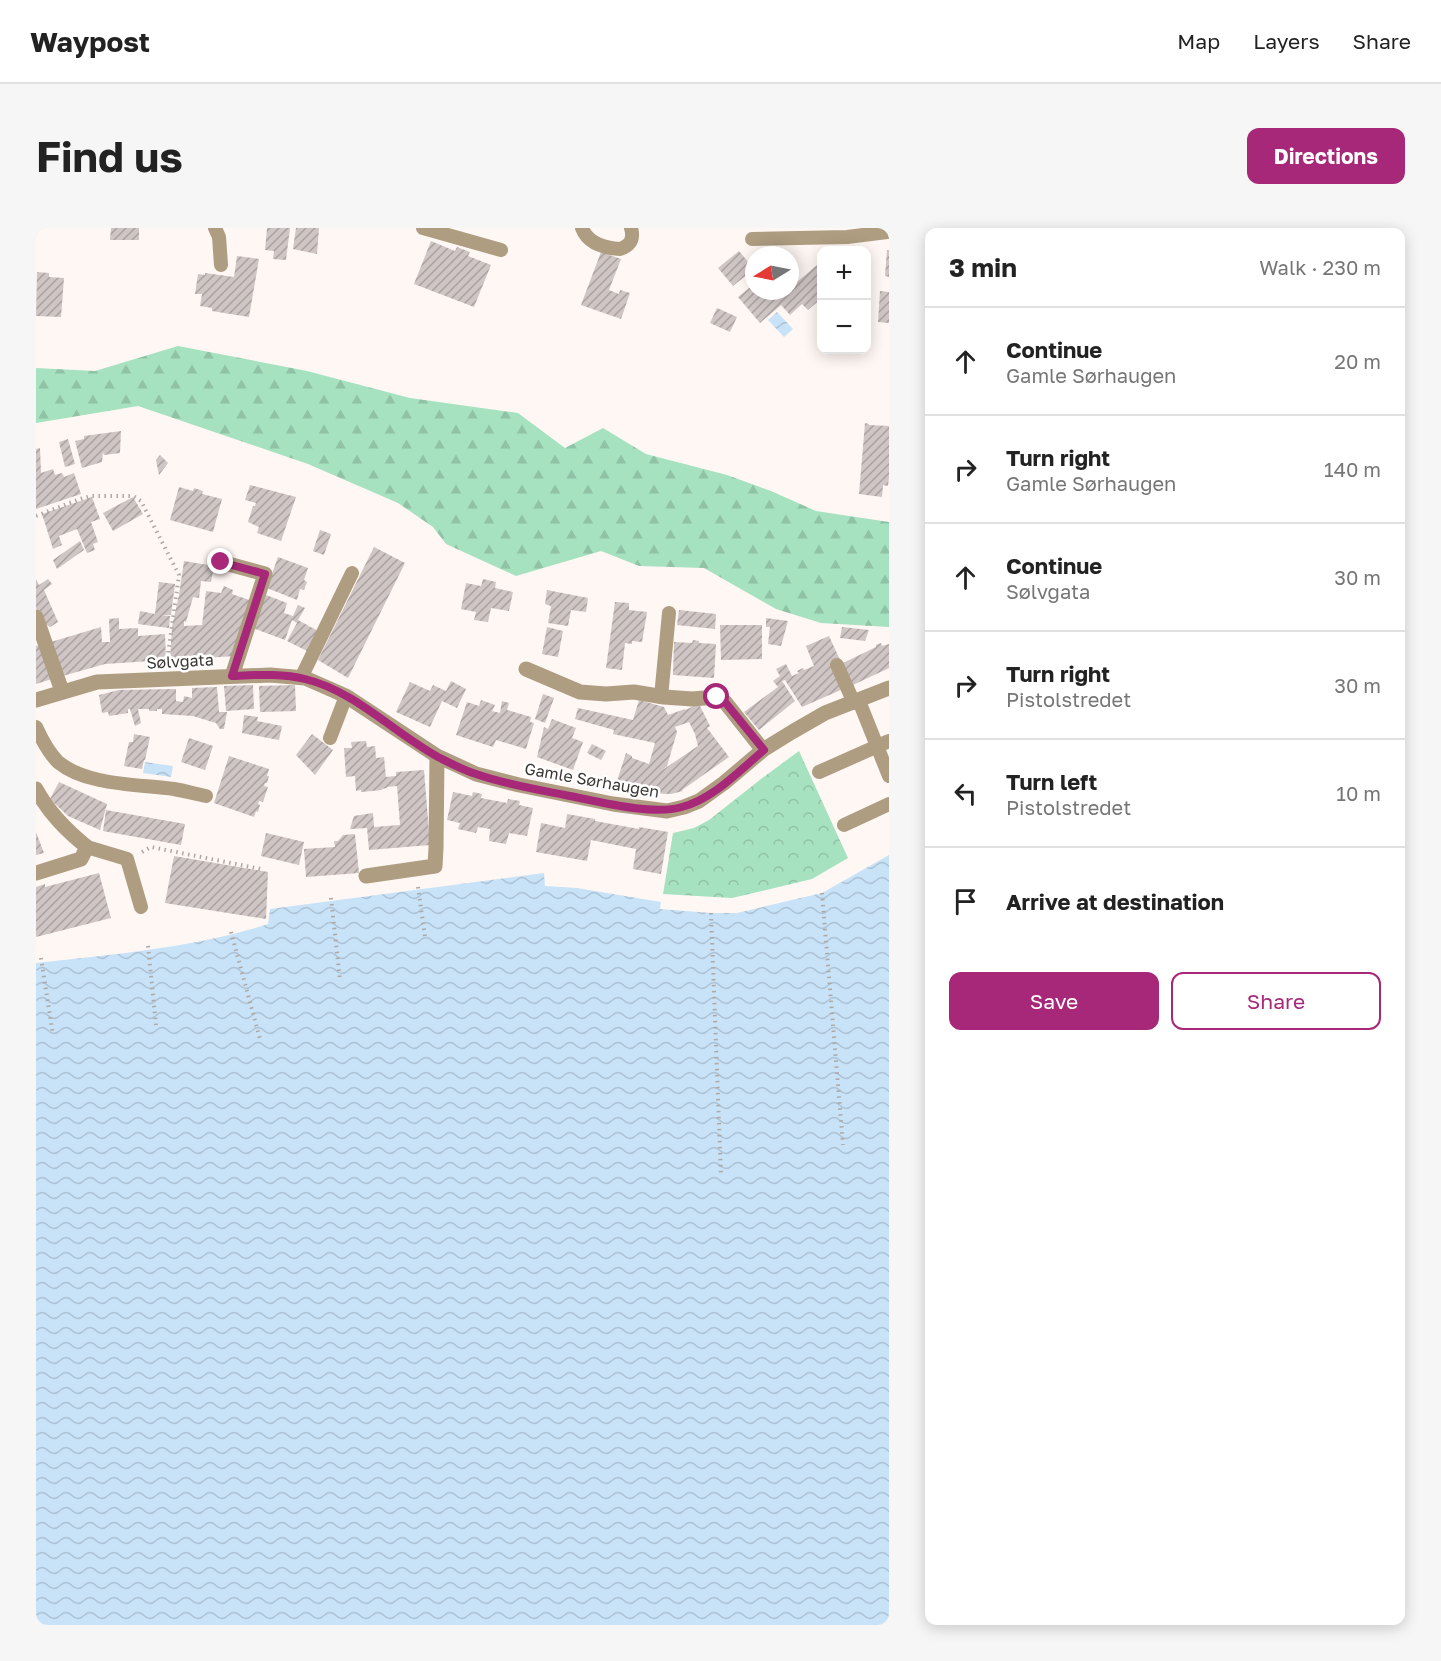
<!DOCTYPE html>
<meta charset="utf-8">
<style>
body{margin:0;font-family:"Golos Text",sans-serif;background:#f6f6f6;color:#222}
.controls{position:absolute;right:18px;top:18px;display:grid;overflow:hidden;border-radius:12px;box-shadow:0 3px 15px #0003}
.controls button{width:54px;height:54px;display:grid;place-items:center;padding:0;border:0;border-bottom:2px solid #e0e0e0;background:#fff;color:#222;font:30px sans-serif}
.compass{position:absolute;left:709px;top:18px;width:54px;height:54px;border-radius:50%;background:#fff;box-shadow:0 3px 15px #0003;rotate:260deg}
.stop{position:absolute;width:18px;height:18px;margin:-14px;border:4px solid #a72878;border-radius:50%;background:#fff}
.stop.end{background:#a72878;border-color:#fff;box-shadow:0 2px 6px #0008}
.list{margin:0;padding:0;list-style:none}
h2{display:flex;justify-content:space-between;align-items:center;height:78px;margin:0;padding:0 24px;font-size:26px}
h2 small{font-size:20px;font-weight:400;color:#767676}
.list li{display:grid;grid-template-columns:39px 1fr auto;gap:18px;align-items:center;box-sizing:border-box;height:108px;padding:0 24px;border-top:2px solid #e0e0e0}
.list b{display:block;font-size:22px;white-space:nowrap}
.list p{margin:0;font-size:20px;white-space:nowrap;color:#767676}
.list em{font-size:20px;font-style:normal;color:#767676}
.actions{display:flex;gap:12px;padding:18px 24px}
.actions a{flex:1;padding:14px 0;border:2px solid #a72878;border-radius:12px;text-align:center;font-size:21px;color:#a72878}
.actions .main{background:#a72878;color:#fff}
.icon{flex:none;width:33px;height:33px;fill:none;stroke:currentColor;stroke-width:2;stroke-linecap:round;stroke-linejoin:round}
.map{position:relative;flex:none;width:853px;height:1397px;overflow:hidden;border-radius:12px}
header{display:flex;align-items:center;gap:36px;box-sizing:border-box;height:84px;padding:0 30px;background:#fff;border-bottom:2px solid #e0e0e0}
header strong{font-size:28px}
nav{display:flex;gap:33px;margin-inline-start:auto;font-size:21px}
.intro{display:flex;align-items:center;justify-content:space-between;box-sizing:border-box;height:144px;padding:0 36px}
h1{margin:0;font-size:42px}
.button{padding:15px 27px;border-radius:12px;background:#a72878;color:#fff;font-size:21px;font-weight:700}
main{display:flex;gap:36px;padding:0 36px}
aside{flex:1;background:#fff;border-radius:12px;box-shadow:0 3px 15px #0003}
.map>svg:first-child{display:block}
.forest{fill:url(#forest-firs)}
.park{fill:url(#park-crowns)}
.water{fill:url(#water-waves)}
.building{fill:url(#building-hatch);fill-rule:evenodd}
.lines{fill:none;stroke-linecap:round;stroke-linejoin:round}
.path{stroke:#aea8a5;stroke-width:4;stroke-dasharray:1.5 4.5;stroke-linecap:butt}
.service{stroke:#ae9d81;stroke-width:14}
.minor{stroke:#ae9d81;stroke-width:15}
.route{stroke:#a72878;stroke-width:8}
.labels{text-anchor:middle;stroke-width:5;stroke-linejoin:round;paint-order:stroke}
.street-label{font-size:16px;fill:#3a3735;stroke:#fff}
</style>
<header>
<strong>Waypost</strong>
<nav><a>Map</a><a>Layers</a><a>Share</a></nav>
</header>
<div class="intro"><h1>Find us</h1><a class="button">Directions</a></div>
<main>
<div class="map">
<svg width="853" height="1397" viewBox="0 0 853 1397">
<defs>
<pattern id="forest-firs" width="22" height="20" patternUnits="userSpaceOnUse" patternTransform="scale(1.5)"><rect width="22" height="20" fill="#a6e1c0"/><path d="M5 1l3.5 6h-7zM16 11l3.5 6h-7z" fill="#90c2a6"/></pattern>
<pattern id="park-crowns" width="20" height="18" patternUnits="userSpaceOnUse" patternTransform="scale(1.5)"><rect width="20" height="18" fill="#a6e1c0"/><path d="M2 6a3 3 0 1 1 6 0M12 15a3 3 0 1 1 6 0" fill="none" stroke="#90c2a6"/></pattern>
<pattern id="water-waves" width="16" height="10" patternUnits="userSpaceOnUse" patternTransform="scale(1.5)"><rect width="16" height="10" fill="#c8e2f7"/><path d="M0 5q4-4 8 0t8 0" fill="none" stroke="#adc2d4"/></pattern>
<pattern id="building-hatch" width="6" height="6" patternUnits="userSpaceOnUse" patternTransform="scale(1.5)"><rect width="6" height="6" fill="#cfc5c4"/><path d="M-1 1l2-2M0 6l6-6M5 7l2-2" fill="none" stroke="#a9a1a0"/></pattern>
</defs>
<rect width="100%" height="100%" fill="#fff7f3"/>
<path class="forest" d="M142,118L271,143L374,170L482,185L529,220L567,200L610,226L691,247L735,263L780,283L853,294V399L785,395L740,381L668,340L603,338L565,323L480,348L410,316L397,299L362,275L272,236L102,178L0,195V140L59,143Z"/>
<path class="park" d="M763,523L812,630L776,651L696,670L627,666L637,605L658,600L673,592L725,551Z"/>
<path class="water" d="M741,84L757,101L748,109L732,92Z
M109,534L137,538L135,549L107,545Z
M853,627V1397H0V735C78,726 157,720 232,696L234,681L508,645L509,658L541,660L625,674L624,681L675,685H701L786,665Z"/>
<path class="building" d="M75,0H103V12H74Z
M231,0H254L250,32L237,31L238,23L229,22Z
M260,0H283L281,26L257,21Z
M395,13L419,23L421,19L434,24L432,28L455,37L438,79L378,56Z
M851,22H853V49L849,48Z
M703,23L718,41L697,58L682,40Z
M565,24L585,31L573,62L583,66L584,62L594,65L585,91L545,77Z
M201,28L223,31L213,89L176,83V80L164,78L166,66H159L162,46L169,47V45L198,49Z
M786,33V70L772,82L766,76L754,87L745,77L724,95L702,69L718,56V63H754V56L756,58Z
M1,44L13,45V49L28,50L25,89L0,88Z
M844,63L853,64V95L842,94Z
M681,80L701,89L694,104L674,95Z
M829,195L833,196V197L853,198V249L852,258L847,257L846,269L823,266Z
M85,203L84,225L68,227L67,224L66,234L46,240L39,213L48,211V208Z
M32,211L39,236L29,239L23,214Z
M4,220L5,245L17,241L19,247L26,245L28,249L38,245L45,266L0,281V221Z
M124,227L132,235L123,247L120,232Z
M214,257L260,269L245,313L221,305L223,299L212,294L217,278H219L220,275L209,272Z
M143,259L157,263L158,260L167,263L166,266L186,271L177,304L134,292Z
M56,269L64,291L55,294L62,314L57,316L59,322L51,325L41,301L23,308L26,317L17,321L6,286Z
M97,269L107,286L77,303L67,285Z
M284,302L295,306L288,327L277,323Z
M44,313L48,322L21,341L17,332Z
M338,319L369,335L312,450L282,432Z
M242,329L272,340L268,352L271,354L268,362L264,361L261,372L231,360Z
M148,333L178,338L175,354L165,353L163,370L157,369L150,394L148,393V398L166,397L170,363L185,365L188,358L197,362L196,366L219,374L200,428L134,432L136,399L143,367Z
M0,351L3,357L12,351L16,356L8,362L22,394L14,399L9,396L0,380Z
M447,351L460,354L459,360L477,364L473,383L455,380L452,394L438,392L440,384L425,381L430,355L445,358Z
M123,354L139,356L135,387H125L134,388L133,400L102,396L104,383L119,386Z
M511,362L552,370L550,384L535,382L532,398L512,395L515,378L509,376Z
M230,367L251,375L248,385L257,388L262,377L269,380L262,392L282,403L271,423L251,413L261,395L256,392L249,412L217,400Z
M579,374L593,375V382L611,384L606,414L596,413V416L589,415L586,442L570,440Z
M643,382L680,386L679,401L641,397Z
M83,390V401L102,400V408L129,406L130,432L69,436L23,449L15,414L65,399L66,414H74L73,391Z
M730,390L752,393L745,418L732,416L734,399H730Z
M684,397H726V431L685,432Z
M511,399L527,403L522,429L506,426Z
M806,399L833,402L829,413L804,410Z
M793,408L804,432L807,461L766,479L749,452L746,453L759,473L723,502L708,484L742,459L737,453L744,448L740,441L750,436L756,448L763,445L761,443L767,440L768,442L778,438L770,418Z
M657,412L663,413V415L680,416L678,450L637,447L638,414L656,415Z
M845,415L846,418L853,416V440L817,457L807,435L840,419V417Z
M9,416L16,451L0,456V418Z
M415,453L430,461L421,480L406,473L394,499L360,484L374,454L394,463L397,457L410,463Z
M217,457L218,481L190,483L188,458Z
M259,457L260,483L224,484L223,458Z
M181,459L183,484H191L188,501H184L180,495L157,488L126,486V481H121V483H113V481H102L105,495L99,498L94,481H92V485L73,488L72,484L66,485L63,467L83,462L140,461V473L147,474L148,468L156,470V460Z
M507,466L518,470L509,495L499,491Z
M445,472L459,477L456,483L464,485L466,473L473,475L471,482L495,489L494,494L498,495L490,521L460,512L457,519L420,507L431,474L443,478Z
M603,472L628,479L632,487L649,481V482L663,476L674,498L671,500L693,529L646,562L647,563L635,566L606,565L580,556L590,525L596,528V530L613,536L619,515L577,506L578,502L539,491L542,480L597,492ZM653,494L659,506L662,518L625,543L631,538L641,504L639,499Z
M208,487L222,489L221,493L246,498L243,512L206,505Z
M516,491L540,500L536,510L547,514L537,542L501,529L508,499L512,501Z
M98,506L114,509L109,532H108L106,541L88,538L93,514H97Z
M276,506L297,522L279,547L260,527Z
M153,510L177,518L169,542L145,534Z
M330,513L331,519L339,518L340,530L348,529L350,549L360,548V544L388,542L394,617L333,622L331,600L314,601L318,588L337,585L338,599L364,597L361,558L351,559V560L346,561V562L325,564V562L320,563L319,548L310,549L308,520H316L315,514Z
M556,516L570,523L565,532L551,525Z
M193,528L233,541L231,548H233L231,555H229L228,558L232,559L227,574L223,573L222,576L224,577L222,584L220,583L218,589L178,575Z
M23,554L71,576L64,602L32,588L14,571Z
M417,564L436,568L437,564L446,566L445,570L471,575L472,571L484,573L483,577L497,580L491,608L473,605L470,616L453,613L454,601L442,599L440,605L422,601L424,595L411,592Z
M70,582L149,596L145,617L67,603Z
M531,586L559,591V593L603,601V599L632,604L625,646L597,641L600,621L555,612L551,633L500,624L505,595L529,600Z
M0,604L8,625L0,627Z
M230,605L268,614L263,637L225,628Z
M319,606L323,645L270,649L268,621L299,619L298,613H302L307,607Z
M138,628L232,644L230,691L129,675Z
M63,645L75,690L0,709V659L9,656V659Z"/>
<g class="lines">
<path class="path" d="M0,288L44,271L55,268H97L105,273L143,347L131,434
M106,624L115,619L225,641
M382,659L389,709
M786,665L807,917
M295,670L304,752
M675,685L685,948
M195,704L224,811
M112,718L120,797
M5,730L17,807"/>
<path class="service" d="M179,0L183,9L185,37
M387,0L465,22
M546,0C552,16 568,20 584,21C595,17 598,11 595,0
M716,11L811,9L851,4
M801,437L818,475
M265,450L316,345
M625,469L633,385
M823,473L853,548
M0,499C5,510 13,525 22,534C51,558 103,556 138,561C149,563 160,566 170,568
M294,510L310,468
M783,544L853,513
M808,597L853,576
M51,619L91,631L105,679"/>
<path class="minor" d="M185,334L229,346L196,448
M0,389L26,463
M490,441L544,464L570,466L598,464L628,469L656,471L681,469L689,474L727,522
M0,472L61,454L234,447L269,450L310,468L401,528L440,546L483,557L577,576L631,583L648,579L663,573L688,555L727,522L756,504L789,485L853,460
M0,561C13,585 30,602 51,619L45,631L0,645
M330,648L399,638L400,620L401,528"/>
</g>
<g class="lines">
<path class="route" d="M185,334L229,346L196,448C220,447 246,445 269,451C319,463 358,505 402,529C414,535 427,542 440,546C468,556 499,561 529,567C561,573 615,588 646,579C677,571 703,543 728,522L689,474L681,469"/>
</g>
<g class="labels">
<g class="street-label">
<text transform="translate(144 433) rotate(-3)" y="6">Sølvgata</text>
<text transform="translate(556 552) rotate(10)" y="6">Gamle Sørhaugen</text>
</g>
</g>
</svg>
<div class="controls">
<button>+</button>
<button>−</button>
</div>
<svg class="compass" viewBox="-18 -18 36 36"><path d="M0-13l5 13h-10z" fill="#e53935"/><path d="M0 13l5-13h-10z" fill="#767676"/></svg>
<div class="stop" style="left:681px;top:469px"></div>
<div class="stop end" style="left:185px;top:334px"></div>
</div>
<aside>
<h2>3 min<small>Walk · 230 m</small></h2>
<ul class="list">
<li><svg class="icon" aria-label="ahead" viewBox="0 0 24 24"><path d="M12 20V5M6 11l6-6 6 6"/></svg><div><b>Continue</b><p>Gamle Sørhaugen</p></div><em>20 m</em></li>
<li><svg class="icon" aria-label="right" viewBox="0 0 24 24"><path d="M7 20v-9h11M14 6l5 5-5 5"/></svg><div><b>Turn right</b><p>Gamle Sørhaugen</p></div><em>140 m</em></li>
<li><svg class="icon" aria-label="ahead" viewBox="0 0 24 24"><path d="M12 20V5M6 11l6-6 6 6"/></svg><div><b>Continue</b><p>Sølvgata</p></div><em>30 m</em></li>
<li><svg class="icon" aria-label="right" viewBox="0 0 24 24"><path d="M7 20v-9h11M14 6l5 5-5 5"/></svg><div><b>Turn right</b><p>Pistolstredet</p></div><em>30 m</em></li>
<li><svg class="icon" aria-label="left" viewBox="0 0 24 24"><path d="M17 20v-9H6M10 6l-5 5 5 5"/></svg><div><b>Turn left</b><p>Pistolstredet</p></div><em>10 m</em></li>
<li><svg class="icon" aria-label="arrive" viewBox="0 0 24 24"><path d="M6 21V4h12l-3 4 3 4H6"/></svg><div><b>Arrive at destination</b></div></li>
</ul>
<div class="actions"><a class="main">Save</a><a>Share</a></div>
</aside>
</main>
